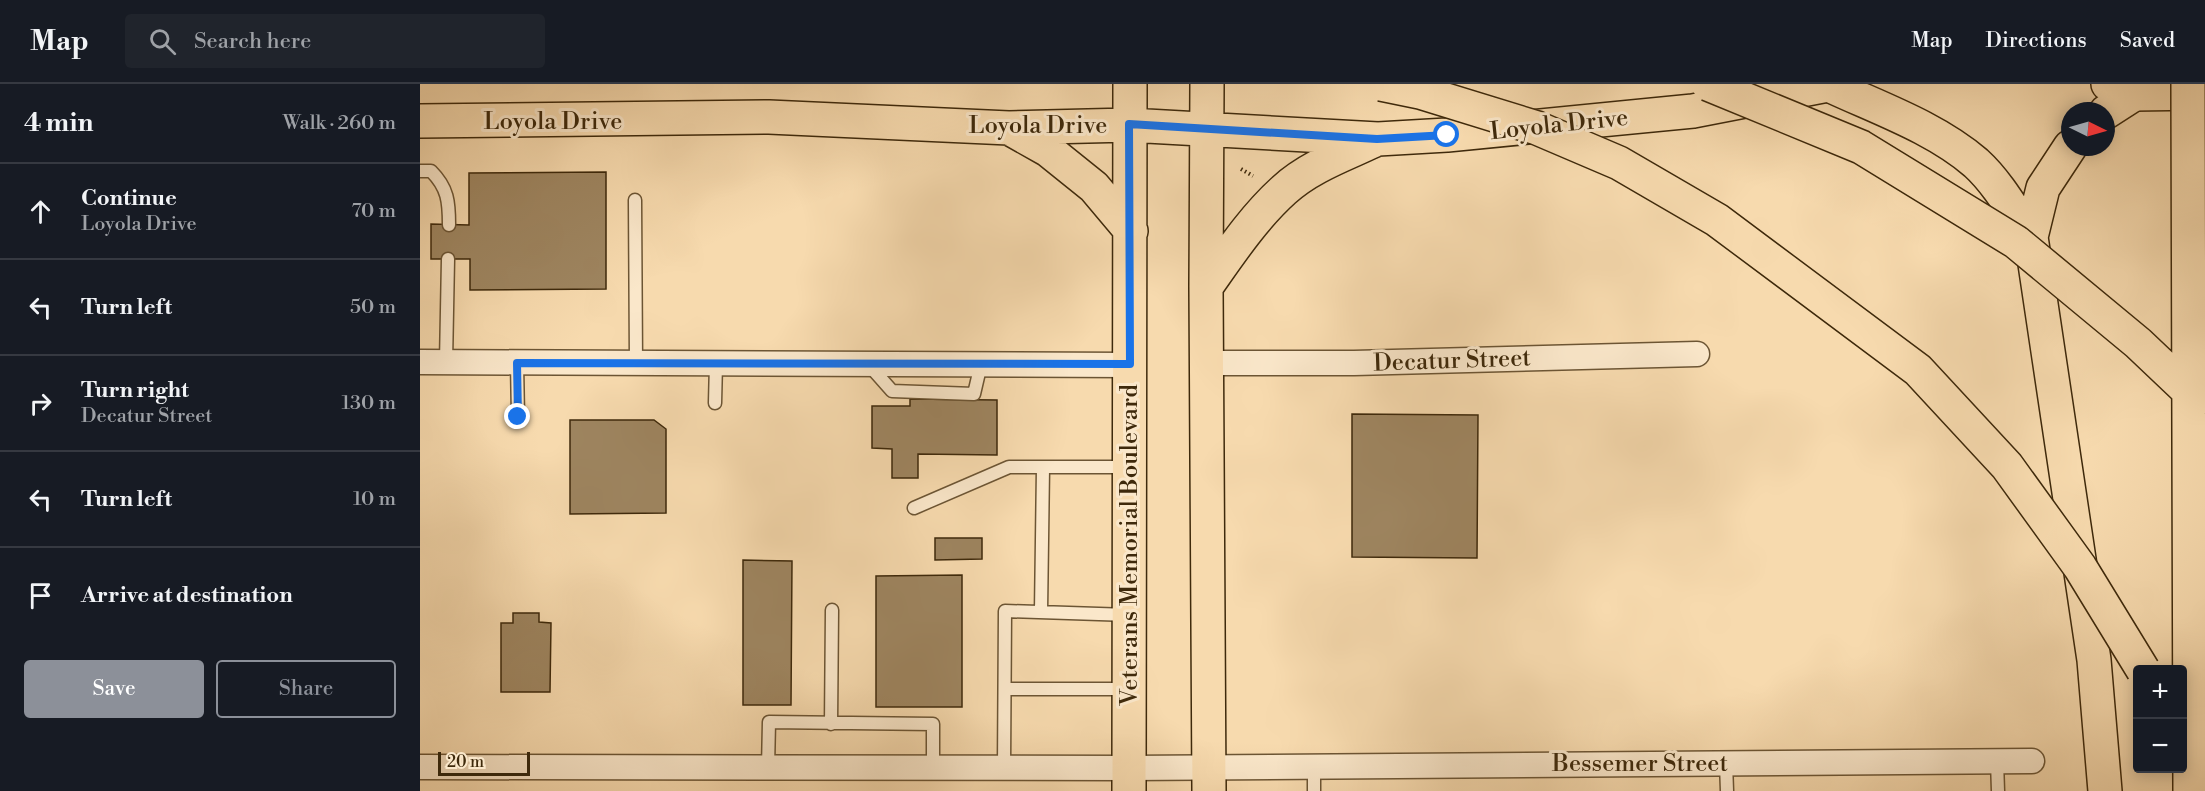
<!DOCTYPE html>
<meta charset="utf-8">
<style>
body{margin:0;font-family:"Libre Bodoni",serif;background:#20242c;color:#f1f3f6}
.controls{position:absolute;right:18px;bottom:18px;display:grid;overflow:hidden;border-radius:6px;box-shadow:0 3px 15px #0003}
.controls button{width:54px;height:54px;display:grid;place-items:center;padding:0;border:0;border-bottom:2px solid #363941;background:#171b24;color:#f1f3f6;font:30px sans-serif}
.compass{position:absolute;left:1641px;top:18px;width:54px;height:54px;border-radius:50%;background:#171b24;box-shadow:0 3px 15px #0003;rotate:95deg}
.scale{position:absolute;left:18px;bottom:15px;width:92px;box-sizing:border-box;padding-left:6px;border:3px solid #3e290b;border-top:0;font-size:16px;line-height:21px;white-space:nowrap;color:#3e290b;-webkit-text-stroke:4px #fae7ca;paint-order:stroke}
.stop{position:absolute;width:18px;height:18px;margin:-14px;border:4px solid #1a73e8;border-radius:50%;background:#fff}
.stop.end{background:#1a73e8;border-color:#fff;box-shadow:0 2px 6px #0008}
.list{margin:0;padding:0;list-style:none}
h2{display:flex;justify-content:space-between;align-items:center;height:78px;margin:0;padding:0 24px;font-size:26px}
h2 small{font-size:20px;font-weight:400;color:#9ea1a6}
.list li{display:grid;grid-template-columns:39px 1fr auto;gap:18px;align-items:center;box-sizing:border-box;height:96px;padding:0 24px;border-top:2px solid #363941}
.list b{display:block;font-size:22px;white-space:nowrap}
.list p{margin:0;font-size:20px;white-space:nowrap;color:#9ea1a6}
.list em{font-size:20px;font-style:normal;color:#9ea1a6}
.actions{display:flex;gap:12px;padding:18px 24px}
.actions a{flex:1;padding:14px 0;border:2px solid #8c9099;border-radius:6px;text-align:center;font-size:21px;color:#8c9099}
.actions .main{background:#8c9099;color:#fff}
.icon{flex:none;width:33px;height:33px;fill:none;stroke:currentColor;stroke-width:2;stroke-linecap:round;stroke-linejoin:round}
.map{position:relative;flex:none;width:1785px;height:707px;overflow:hidden}
header{display:flex;align-items:center;gap:36px;box-sizing:border-box;height:84px;padding:0 30px;background:#171b24;border-bottom:2px solid #363941}
header strong{font-size:28px}
nav{display:flex;gap:33px;margin-inline-start:auto;font-size:21px}
.search{width:420px;height:54px;background:#20242c;display:flex;align-items:center;gap:15px;box-sizing:border-box;padding:0 21px;border-radius:6px;color:#9ea1a6;font-size:22px}
main{display:flex}
aside{flex:1;background:#171b24}
.map>svg:first-child{display:block}
.building{fill:#9e8560;stroke:#3e290b;stroke-width:1.5}
.lines{fill:none;stroke-linecap:round;stroke-linejoin:round}
.lane-casing{stroke:#6c5534;stroke-width:15}
.street-casing{stroke:#6c5534;stroke-width:27}
.primary-casing{stroke:#3e290b;stroke-width:36}
.highway-casing{stroke:#3e290b;stroke-width:36}
.path{stroke:#3e290b;stroke-width:4;stroke-dasharray:1.5 3;stroke-linecap:butt}
.lane{stroke:#fae7ca;stroke-width:12}
.street{stroke:#fae7ca;stroke-width:24}
.primary{stroke:#f7daae;stroke-width:33}
.highway{stroke:#f7daae;stroke-width:33}
.highway-bridge-casing{stroke:#3e290b;stroke-width:36;stroke-linecap:butt}
.highway-bridge{stroke:#f7daae;stroke-width:33}
.route{stroke:#1a73e8;stroke-width:8}
.labels{text-anchor:middle;stroke-width:6;stroke-linejoin:round;paint-order:stroke}
.street-label{font-size:24px;fill:#3e290b;stroke:#fae7ca}
</style>
<header>
<strong>Map</strong>
<div class="search"><svg class="icon" aria-label="search" viewBox="0 0 24 24"><circle cx="10" cy="10" r="6"/><path d="M15 15l6 6"/></svg>Search here</div>
<nav><a>Map</a><a>Directions</a><a>Saved</a></nav>
</header>
<main>
<aside>
<h2>4 min<small>Walk · 260 m</small></h2>
<ul class="list">
<li><svg class="icon" aria-label="ahead" viewBox="0 0 24 24"><path d="M12 20V5M6 11l6-6 6 6"/></svg><div><b>Continue</b><p>Loyola Drive</p></div><em>70 m</em></li>
<li><svg class="icon" aria-label="left" viewBox="0 0 24 24"><path d="M17 20v-9H6M10 6l-5 5 5 5"/></svg><div><b>Turn left</b></div><em>50 m</em></li>
<li><svg class="icon" aria-label="right" viewBox="0 0 24 24"><path d="M7 20v-9h11M14 6l5 5-5 5"/></svg><div><b>Turn right</b><p>Decatur Street</p></div><em>130 m</em></li>
<li><svg class="icon" aria-label="left" viewBox="0 0 24 24"><path d="M17 20v-9H6M10 6l-5 5 5 5"/></svg><div><b>Turn left</b></div><em>10 m</em></li>
<li><svg class="icon" aria-label="arrive" viewBox="0 0 24 24"><path d="M6 21V4h12l-3 4 3 4H6"/></svg><div><b>Arrive at destination</b></div></li>
</ul>
<div class="actions"><a class="main">Save</a><a>Share</a></div>
</aside>
<div class="map">
<svg width="1785" height="707" viewBox="0 0 1785 707">
<rect width="100%" height="100%" fill="#f7daae"/>
<filter id="stains"><feTurbulence type="fractalNoise" baseFrequency=".00333" numOctaves="4"/><feColorMatrix values="0 0 0 0 .2 0 0 0 0 .09 0 0 0 0 .02 0 0 0 .5 -.17"/></filter>
<radialGradient id="worn" r=".72"><stop offset=".6" stop-color="#630" stop-opacity="0"/><stop offset="1" stop-color="#630" stop-opacity=".3"/></radialGradient>
<path class="building" d="M186,88V205L50,206V175H11V140L49,141V89Z
M490,315L577,316V371L498,370V394H472V365L452,364V322H490Z
M932,330L1058,331L1057,474L932,473Z
M150,336H234L246,345V429L150,430Z
M515,454H562V475L515,476Z
M323,476L372,477L371,621H323Z
M542,491V623H456V492Z
M93,529H119V538L131,539L130,608H81V539H93Z"/>
<g class="lines">
<defs>
<path id="lane" d="M0,87H11C28,104 29,118 29,141
M215,116L216,279
M26,278L28,175
M97,279L98,333
M449,281L472,307L554,310L561,280
M295,319L296,279
M494,424L589,383H708
M621,528L623,384
M585,605H707
M411,640L412,526
M1577,677L1578,707
M1306,679L1307,707
M348,684L349,638L513,640V684
M584,684L585,527L709,531
M894,707V682"/>
<path id="street" d="M0,278L710,281
M786,279H934L1277,270
M0,683L709,684L1612,677"/>
<path id="primary" d="M787,0L786,203L789,707
M1688,0L1714,10L1785,9
M0,37L349,33L589,44L709,41L958,55L1027,51L1273,27L1413,0
M589,44L628,66L674,103L711,147
M786,203C810,169 833,134 864,106C889,83 923,71 953,57
M709,707L710,0"/>
<path id="highway" d="M1409,1C1458,24 1514,43 1556,79C1578,99 1594,128 1611,153
M1686,28L1714,10
M1650,63L1623,104L1611,153L1674,576L1685,707"/>
</defs>
<use href="#lane" class="lane-casing"/>
<use href="#street" class="street-casing"/>
<use href="#primary" class="primary-casing"/>
<use href="#highway" class="highway-casing"/>
<path class="path" d="M821,85L833,92"/>
<use href="#lane" class="lane"/>
<use href="#street" class="street"/>
<use href="#primary" class="primary"/>
<use href="#highway" class="highway"/>
<defs>
<path id="highway-bridge" d="M961,0L1000,8L1117,44L1199,79L1297,136L1498,286L1587,382L1660,483L1723,586
M1288,0L1441,63L1596,158L1718,259L1777,315
M1768,0L1770,707"/>
</defs>
<use href="#highway-bridge" class="highway-bridge-casing"/>
<use href="#highway-bridge" class="highway-bridge"/>
</g>
<g class="lines">
<path class="route" d="M98,333L97,279L710,280L709,40L957,55L1027,51"/>
</g>
<g class="labels">
<g class="street-label">
<text x="133" y="45">Loyola Drive</text>
<text transform="translate(1139 40) rotate(-6)" y="8">Loyola Drive</text>
<text x="618" y="49">Loyola Drive</text>
<text transform="translate(1032 276) rotate(-2)" y="8">Decatur Street</text>
<text transform="translate(709 461) rotate(-90)" y="8">Veterans Memorial Boulevard</text>
<text x="1220" y="687">Bessemer Street</text>
</g>
</g>
<rect width="100%" height="100%" filter="url(#stains)"/>
<rect width="100%" height="100%" fill="url(#worn)"/>
</svg>
<div class="controls">
<button>+</button>
<button>−</button>
</div>
<svg class="compass" viewBox="-18 -18 36 36"><path d="M0-13l5 13h-10z" fill="#e53935"/><path d="M0 13l5-13h-10z" fill="#9ea1a6"/></svg>
<div class="scale">20 m</div>
<div class="stop" style="left:1027px;top:51px"></div>
<div class="stop end" style="left:98px;top:333px"></div>
</div>
</main>
